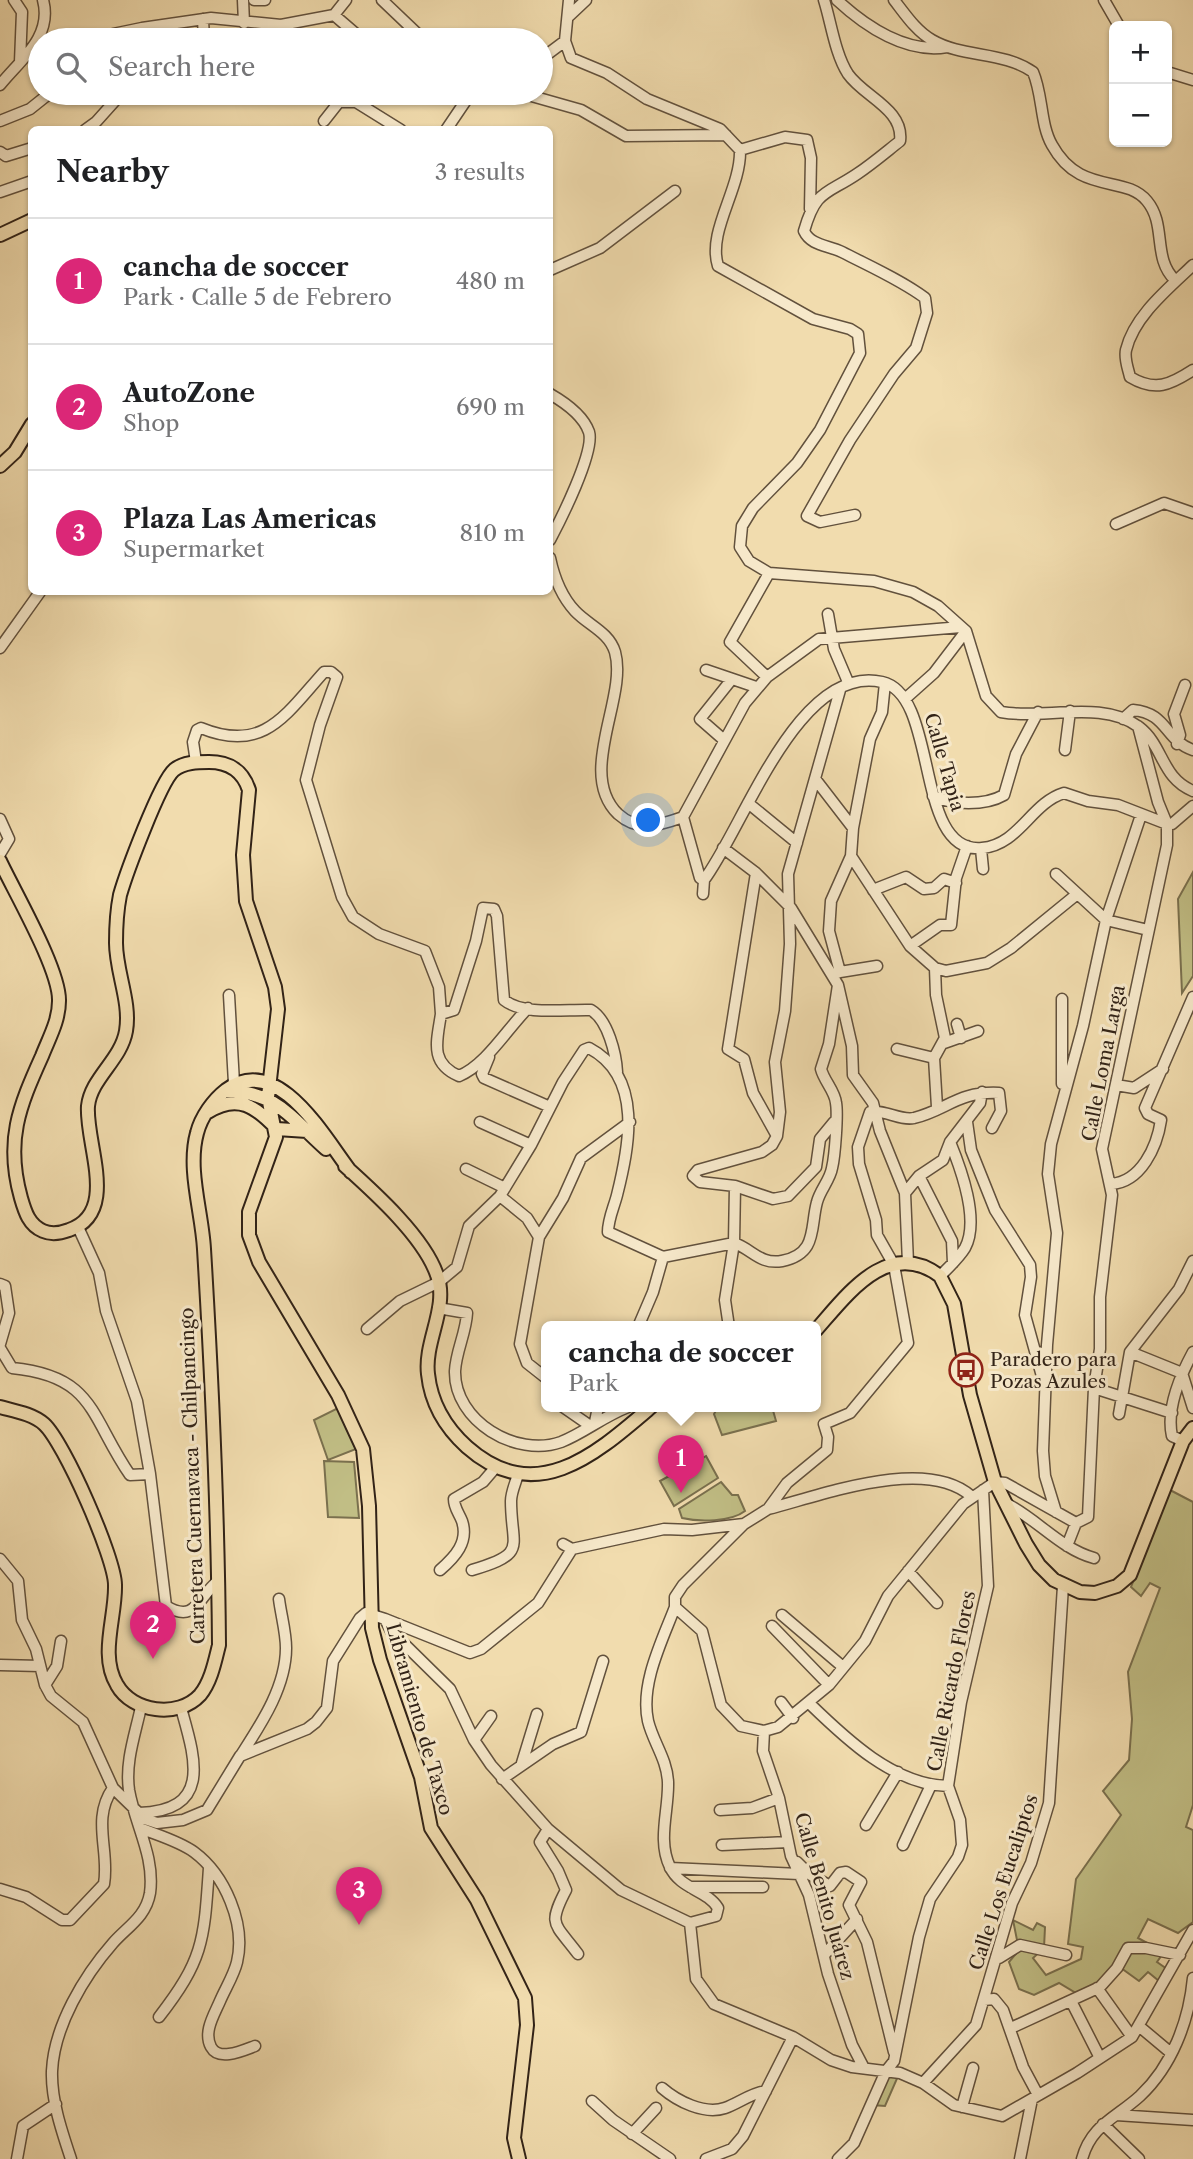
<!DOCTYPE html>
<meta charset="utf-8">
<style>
body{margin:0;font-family:"Libre Caslon Text",serif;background:#f2f2f2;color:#202124}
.controls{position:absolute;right:21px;top:21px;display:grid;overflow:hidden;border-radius:10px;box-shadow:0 2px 5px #0004}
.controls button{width:63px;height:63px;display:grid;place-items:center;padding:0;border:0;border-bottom:2px solid #e0e0e0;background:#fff;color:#202124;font:35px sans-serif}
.you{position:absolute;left:649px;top:821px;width:24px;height:24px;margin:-18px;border:5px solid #fff;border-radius:50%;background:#1a73e8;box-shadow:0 0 0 10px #1a73e833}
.badge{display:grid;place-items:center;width:46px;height:46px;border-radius:50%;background:#db2777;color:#fff;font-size:23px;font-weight:700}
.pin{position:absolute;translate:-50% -58px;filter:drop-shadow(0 2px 4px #0008)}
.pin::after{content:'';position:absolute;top:37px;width:24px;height:21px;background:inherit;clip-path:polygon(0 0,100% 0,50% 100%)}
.popup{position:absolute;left:541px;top:1321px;width:280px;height:91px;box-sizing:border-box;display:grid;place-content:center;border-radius:10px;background:#fff;filter:drop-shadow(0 2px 5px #0005);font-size:23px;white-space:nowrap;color:#757577}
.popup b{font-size:26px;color:#202124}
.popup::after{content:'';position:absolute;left:50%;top:100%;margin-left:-14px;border:14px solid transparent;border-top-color:#fff}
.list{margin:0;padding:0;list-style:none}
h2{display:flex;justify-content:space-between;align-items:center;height:91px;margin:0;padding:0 28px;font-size:30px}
h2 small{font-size:23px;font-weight:400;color:#757577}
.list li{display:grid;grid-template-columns:46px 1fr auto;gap:21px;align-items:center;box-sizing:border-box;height:126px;padding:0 28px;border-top:2px solid #e0e0e0}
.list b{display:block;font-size:26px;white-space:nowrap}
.list p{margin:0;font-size:23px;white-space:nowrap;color:#757577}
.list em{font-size:23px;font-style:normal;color:#757577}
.icon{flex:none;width:38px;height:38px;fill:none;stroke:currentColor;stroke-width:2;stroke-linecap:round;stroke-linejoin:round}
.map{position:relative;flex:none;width:1193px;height:2159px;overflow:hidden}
.search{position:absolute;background:#fff;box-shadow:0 2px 5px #0004;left:28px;top:28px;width:525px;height:77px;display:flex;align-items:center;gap:18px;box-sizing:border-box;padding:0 24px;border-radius:38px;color:#757577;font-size:26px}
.panel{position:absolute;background:#fff;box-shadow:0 2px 5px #0004;left:28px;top:126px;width:525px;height:469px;border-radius:10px}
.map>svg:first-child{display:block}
.green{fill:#c1be85;stroke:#7a704e;stroke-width:2}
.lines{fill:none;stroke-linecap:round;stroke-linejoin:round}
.minor-casing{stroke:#62513d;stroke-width:13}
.major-casing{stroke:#322317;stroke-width:16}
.minor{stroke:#f6e8ca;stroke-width:10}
.major{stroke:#f1dcae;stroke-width:12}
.labels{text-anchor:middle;stroke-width:6;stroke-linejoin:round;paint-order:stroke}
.street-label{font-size:19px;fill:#322317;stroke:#f6e8ca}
.poi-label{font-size:19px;fill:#322317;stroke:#f6e8ca;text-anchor:start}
</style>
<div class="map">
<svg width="1193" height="2159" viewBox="0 0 1193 2159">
<rect width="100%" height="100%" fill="#f1dcae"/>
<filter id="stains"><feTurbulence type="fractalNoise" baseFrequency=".00286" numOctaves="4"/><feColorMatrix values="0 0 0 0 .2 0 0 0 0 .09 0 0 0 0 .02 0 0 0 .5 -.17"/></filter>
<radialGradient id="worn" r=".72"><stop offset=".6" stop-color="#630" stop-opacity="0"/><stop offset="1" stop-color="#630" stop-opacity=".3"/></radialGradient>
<path class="green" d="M1193,872V976L1182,993L1178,899Z
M718,1407H772L776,1421L722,1435L714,1414Z
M338,1408L356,1449L328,1460L314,1420Z
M706,1456L718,1478L674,1506L660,1481Z
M324,1461L354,1462L359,1518L328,1517Z
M721,1482L732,1495H738L745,1511C731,1522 699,1522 682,1518L679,1509Z
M1170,1490L1193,1502V1805L1186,1827L1193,1830V1922L1178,1933L1148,1919L1138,1938L1164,1952L1157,1962L1167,1969L1159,1981L1148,1972L1139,1981L1121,1968L1081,1996L1059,1983L1034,1995L1019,1989L1009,1962L1019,1950L1013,1920L1033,1930L1037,1923L1045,1927L1044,1948L1033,1958L1046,1975L1081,1959L1083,1947L1068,1944L1076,1879L1121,1815L1103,1791L1129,1760L1132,1719L1128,1672L1160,1588L1150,1583L1141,1596L1131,1587Z
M887,2071L899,2074L885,2106L872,2105Z"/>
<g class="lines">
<defs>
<path id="minor" d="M14,0L22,12L20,62
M243,0L244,23
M254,0H265
M382,0L424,40
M569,0L565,41L571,58L607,73L647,99L720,129L740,150C741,189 707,231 718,266L813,319L850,329L858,334L860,353L820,430L797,463L753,508L742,526L740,547L749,561L769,573L874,581L913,592L938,606L966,631L986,696L1001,712C1042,720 1103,699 1139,727C1164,746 1161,778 1193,791
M824,0C831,22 835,54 848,74C864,97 904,109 900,141C886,152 872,164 857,174C826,195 816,189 804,231C811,246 828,245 842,252C869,266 901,280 925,298L927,313L916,348L894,374L850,440L807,516L820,522L855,515
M837,0C866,27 907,54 947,47
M894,0C905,14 916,31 932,40C963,58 1003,51 1033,72C1043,95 1040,124 1052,145C1080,196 1125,174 1147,201C1167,225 1152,258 1175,280
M1104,0L1119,26
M334,15L346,0
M569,16L586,0
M203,19L204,40
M105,40L113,34L142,28L211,18L281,25L334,15L363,40
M541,59L565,41
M1167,72L1193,80
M0,85C20,60 53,37 43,0
M521,93L581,110L626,136L726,135
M0,121L30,109L50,93
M324,121L339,102H356L401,130
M85,130L96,122L122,93
M446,130L471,93
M740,150L785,137L807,140L811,158L810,209
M0,152L6,156L32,148
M0,192L32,181
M1193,265C1169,288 1134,316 1126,350C1124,359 1128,368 1130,377C1155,392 1170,385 1193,370
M550,270L600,248L675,191
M550,394C564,402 583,415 589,432C595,452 560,521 550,540
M1116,524L1164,503L1193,513
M550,558C554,577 561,596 575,611C588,625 609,632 615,652C628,698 576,773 618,814C639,833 660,825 683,817L745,703L767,677L819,639L961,627
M828,614L834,649L848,682
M730,642L769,573
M730,642L767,677
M0,648L40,592
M706,670L756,687
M906,698L934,673L966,631
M1123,719L1133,710C1168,713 1164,740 1193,750
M724,740L700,719L732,679
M1177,744L1180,735L1174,714L1185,685
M1065,750L1070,711
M196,762L193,742L197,730L201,728C264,754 286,714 324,672H331L337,677L320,725L306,780L342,897L353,917L379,934L425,951L439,987L441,1014L454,1010L476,941L483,908L494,909L497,916L504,1000C524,1016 566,1009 591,1010C608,1020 616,1054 617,1072
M816,780L853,828
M933,796C952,805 985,806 1004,795L1016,754L1038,712
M748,803L797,843
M683,817L700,878L704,880
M0,819L9,839L0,854
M723,848L756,873L791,908L838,985L852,1046L853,1075L873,1103L880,1131L905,1193L908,1263
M981,849L983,869
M851,856L910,946L935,968L946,971L987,963L1011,948L1076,895
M756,873L728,1049L744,1059L753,1093L777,1136
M1056,874L1106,920L1148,930
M873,890L906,877L924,889L934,888L944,879L956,883
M703,894L704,880C744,827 798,663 882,682C940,695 913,855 982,848C1019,845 1031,803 1064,793L1088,801L1118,805L1167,824H1172L1193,806
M910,946L940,925H951L956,878L967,846
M935,968L936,995L945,1038L934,1058L937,1107
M840,972L877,966
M833,975L840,972L829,931L831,901L851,856L853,828L870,739L882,712L885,683
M229,995L234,1083
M441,1014C437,1041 429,1063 459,1076C486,1065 507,1029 528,1008
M957,1024L961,1038
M944,1043L978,1031
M897,1049L934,1058
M489,1057L482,1074L484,1078L550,1107
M1062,1084V999
M1116,1085L1134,1088L1163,1069
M480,1122L531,1145
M834,1122L820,1139L816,1167L788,1196L773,1199L735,1186L700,1182L693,1176L698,1170L762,1152L772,1145L777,1136L780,1112L775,1062L785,1011L790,944L788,874L840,690
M967,1122L971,1150L995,1210L1030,1265L1031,1277L1025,1315L1043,1380
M466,1169L505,1188
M919,1176L952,1241L953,1263
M1111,1184C1141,1182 1157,1147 1161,1120L1148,1114L1145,1108L1193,997
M905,1193L919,1176L943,1160L950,1142L980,1103L982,1092
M500,1196L527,1218L539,1237L520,1344L527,1363L546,1378
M78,1227L99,1273L106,1311L137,1401L150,1474L166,1606C196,1624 198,1597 218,1581
M539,1237L563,1198L581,1158L630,1122
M940,1276C949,1267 959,1258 965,1248C980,1220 961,1169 950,1142
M0,1284L5,1286L9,1313L0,1344
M438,1308L467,1313C466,1333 456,1351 455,1371C454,1421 516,1458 561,1442C584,1433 604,1416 628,1407
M638,1327L653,1292L663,1257
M729,1327L725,1300L734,1243L735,1186
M367,1329L400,1301L439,1282L457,1267L469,1226L500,1196L531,1145L563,1082L584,1050L589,1048C644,1077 629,1147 617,1195C614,1207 608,1219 608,1232L663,1257L734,1243C752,1249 760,1265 782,1261C818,1254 810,1227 817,1202C820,1190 830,1180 832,1168C835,1156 838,1114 836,1103C835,1091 824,1081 821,1069L829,1044L838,985
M0,1348L12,1368C95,1376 90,1417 130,1475L150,1474
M1130,1352L1182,1373
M1182,1373L1193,1408
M1094,1388L1172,1413
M563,1407L589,1425
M1119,1414L1130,1352L1179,1289L1193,1261
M595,1422L598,1407
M1183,1441L1172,1436C1166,1409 1180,1376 1193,1352
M1007,1504C1038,1520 1061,1549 1094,1558
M768,1509C823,1495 925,1456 971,1496
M1056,1512L1045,1476L1043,1451L1047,1345L1057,1233L1048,1174L1051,1144L1083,1026L1106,920L1141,815
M563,1544L572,1549
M1067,1546L1076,1523
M0,1559L18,1581L22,1620L36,1649L45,1685L51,1696L83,1722L113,1788L145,1819L157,1823L183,1820L207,1810L240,1756L307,1729L316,1722L327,1708L333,1661L360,1618L366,1613L385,1619L391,1631L450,1689L474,1740L491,1765L548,1829L621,1890L690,1923
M440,1570C455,1557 469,1542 462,1521C459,1513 454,1508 454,1499L483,1482L495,1468
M472,1570C529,1553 511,1548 511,1501C511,1492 516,1482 518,1474
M908,1571L937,1603
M675,1607L702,1631L721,1705L741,1726L764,1731L778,1727L829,1685L865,1641L888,1596L963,1504L995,1482L1005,1483L1076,1523L1088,1517L1094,1388L1100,1349V1297L1112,1195L1102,1149L1167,845V824L1158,802L1138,726
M782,1615L843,1667
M385,1619L470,1653L481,1649L538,1603L572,1549L664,1529L692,1530L744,1524
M772,1626L829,1685
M0,1665L40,1666
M45,1685L57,1666L61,1641
M781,1702L793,1718
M810,1704C846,1739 894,1785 948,1786
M764,1731L763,1751L779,1798L791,1856L809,1895L828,1974L852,2045L864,2068
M474,1740L491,1716
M241,1755C261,1724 286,1687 286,1648C286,1632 281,1615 279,1599
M522,1763L537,1714
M502,1779L553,1744L581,1732L603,1661
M720,1810L752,1808L779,1798
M139,1813C213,1811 195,1758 181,1708
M866,1825L898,1772
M140,1828C157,1835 179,1841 194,1852C225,1875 246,1924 237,1962C234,1975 225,1989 220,2001C214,2015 203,2032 211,2047C219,2062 244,2050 255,2046
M548,1829L540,1842L558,1871L566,1890C547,1926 555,1923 578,1954
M722,1845L788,1842
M903,1845L931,1785
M797,1862L809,1874L830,1886L840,1873L846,1872L861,1882L849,1905L867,1942L894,2052
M670,1868L799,1874
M690,1887H763
M0,1889L26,1897L62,1920H70L104,1884C110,1851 91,1819 113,1788
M690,1923L716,1916L718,1908C707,1890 680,1889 670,1867C657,1840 669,1810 668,1782C667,1759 653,1742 648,1721C640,1684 662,1641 675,1607V1597L683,1585L744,1524L768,1509L787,1483L827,1450L828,1437L824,1424L850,1413L908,1343L894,1265L877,1235L876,1220L859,1164L858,1147L870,1112C884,1109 900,1121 914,1118C947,1110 958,1091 999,1093L1001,1111L992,1128
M690,1923L696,1979L714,2004L793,2037L831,2060L852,2067L900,2073L923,2083L954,2105L1002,2116L1077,2073L1132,2037L1193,1930
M824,1955L857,1919
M999,1958L1020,1945L1066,1955
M1097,1988L1132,2037
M984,2000L994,1999L1003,2010L1023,2067L1038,2095
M1071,2001L1100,2058
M159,2017C204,1959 204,1940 209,1868
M1140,2027L1171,2053
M1011,2028L1100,1987L1117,1968L1128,1948H1146L1180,1955
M923,2083L976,2025L1012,1903L1031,1863L1049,1803L1063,1586
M662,2088C677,2101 704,2115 725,2108C739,2103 751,2093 766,2091
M592,2101L613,2120L670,2159
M962,2107L973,2068
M1116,2115L1193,2120
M1103,2124L1139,2159
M632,2134L656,2108
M17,2159L23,2126L56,2104
M71,2159C62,2132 51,2100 52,2071C54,2026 84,1976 113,1943C127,1927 146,1917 150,1893C155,1856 135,1825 129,1790C125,1762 135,1735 141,1707
M706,2159L732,2149L743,2136L793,2037
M838,2159L854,2143L886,2071L894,2061L919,1937L930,1899L958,1857L962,1845L960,1820L948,1786L961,1702L988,1586L983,1490
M1020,2159L1032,2099
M1082,2159C1091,2125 1116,2118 1140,2096C1172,2066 1189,2021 1193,1978"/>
<path id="major" d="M0,235L32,220
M0,466L15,452L32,424
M0,861C15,893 60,970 59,1001C59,1021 49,1038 42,1056C19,1107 5,1141 21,1198C25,1212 29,1225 43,1231C52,1235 61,1233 69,1230C120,1213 85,1143 88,1106C91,1078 121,1060 126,1031C131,1002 116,972 116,943C116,928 117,910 120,895C126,874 160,782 174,770C184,762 198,762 209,762C229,762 243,771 249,790L243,855L246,901L275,987L278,1009L268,1097L276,1137L249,1212V1235L259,1262L338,1395L363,1449L369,1506L372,1628L380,1660L421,1777L431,1828L477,1900L525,1998L527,2025L514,2138L519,2159
M225,1091C276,1091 291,1118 326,1149
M208,1112C238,1093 256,1107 277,1129L307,1131
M345,1166C375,1193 424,1237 437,1275C449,1307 424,1341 428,1374C431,1403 446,1428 467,1447C536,1508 596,1454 651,1407
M816,1330C847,1295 888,1237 940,1276L954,1304L970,1395L995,1482L1026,1544L1039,1565L1054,1580L1080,1592L1095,1593L1117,1586L1130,1575L1183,1441L1193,1428
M0,1407C15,1411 33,1414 44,1424C64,1442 115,1558 115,1585C116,1617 99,1655 117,1685C132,1712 178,1719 200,1695C211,1682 215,1661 219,1645C218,1513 212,1380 204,1249C202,1212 187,1169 197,1133C201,1117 213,1100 226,1090C278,1052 324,1137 351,1172"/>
</defs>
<use href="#minor" class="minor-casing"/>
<use href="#major" class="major-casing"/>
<use href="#minor" class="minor"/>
<use href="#major" class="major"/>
</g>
<defs>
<symbol id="bus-ring" viewBox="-11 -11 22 22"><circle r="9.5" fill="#f6e8ca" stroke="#8f2418" stroke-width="1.5"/><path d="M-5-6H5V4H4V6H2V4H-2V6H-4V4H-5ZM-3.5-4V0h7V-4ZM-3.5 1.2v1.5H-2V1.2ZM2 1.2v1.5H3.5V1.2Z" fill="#8f2418"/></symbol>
</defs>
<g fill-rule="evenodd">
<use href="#bus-ring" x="947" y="1351" width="38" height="38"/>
</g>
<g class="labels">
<g class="street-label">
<text transform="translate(945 762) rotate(74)" y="7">Calle Tapia</text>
<text transform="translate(1103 1063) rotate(-79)" y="7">Calle Loma Larga</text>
<text transform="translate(192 1476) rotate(-92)" y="7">Carretera Cuernavaca - Chilpancingo</text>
<text transform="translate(951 1681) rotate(-79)" y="7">Calle Ricardo Flores</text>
<text transform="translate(420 1719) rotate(74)" y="7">Libramiento de Taxco</text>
<text transform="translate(1003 1882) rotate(-72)" y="7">Calle Los Eucaliptos</text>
<text transform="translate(825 1896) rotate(74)" y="7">Calle Benito Juárez</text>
</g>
<g class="poi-label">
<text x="990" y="1366">Paradero para<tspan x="990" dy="22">Pozas Azules</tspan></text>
</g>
</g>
<rect width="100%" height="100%" filter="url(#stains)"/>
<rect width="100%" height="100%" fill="url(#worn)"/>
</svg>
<div class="controls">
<button>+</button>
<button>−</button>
</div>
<div class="you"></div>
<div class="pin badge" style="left:681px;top:1493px">1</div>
<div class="popup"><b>cancha de soccer</b>Park</div>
<div class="pin badge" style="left:153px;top:1659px">2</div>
<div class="pin badge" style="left:359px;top:1925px">3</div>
<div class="search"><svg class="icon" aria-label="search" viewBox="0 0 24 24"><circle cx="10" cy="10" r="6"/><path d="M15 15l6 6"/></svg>Search here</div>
<section class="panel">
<h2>Nearby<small>3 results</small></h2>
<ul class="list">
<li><span class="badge">1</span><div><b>cancha de soccer</b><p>Park · Calle 5 de Febrero</p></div><em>480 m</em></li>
<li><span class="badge">2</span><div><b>AutoZone</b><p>Shop</p></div><em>690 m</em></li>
<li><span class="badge">3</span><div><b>Plaza Las Americas</b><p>Supermarket</p></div><em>810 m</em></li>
</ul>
</section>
</div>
